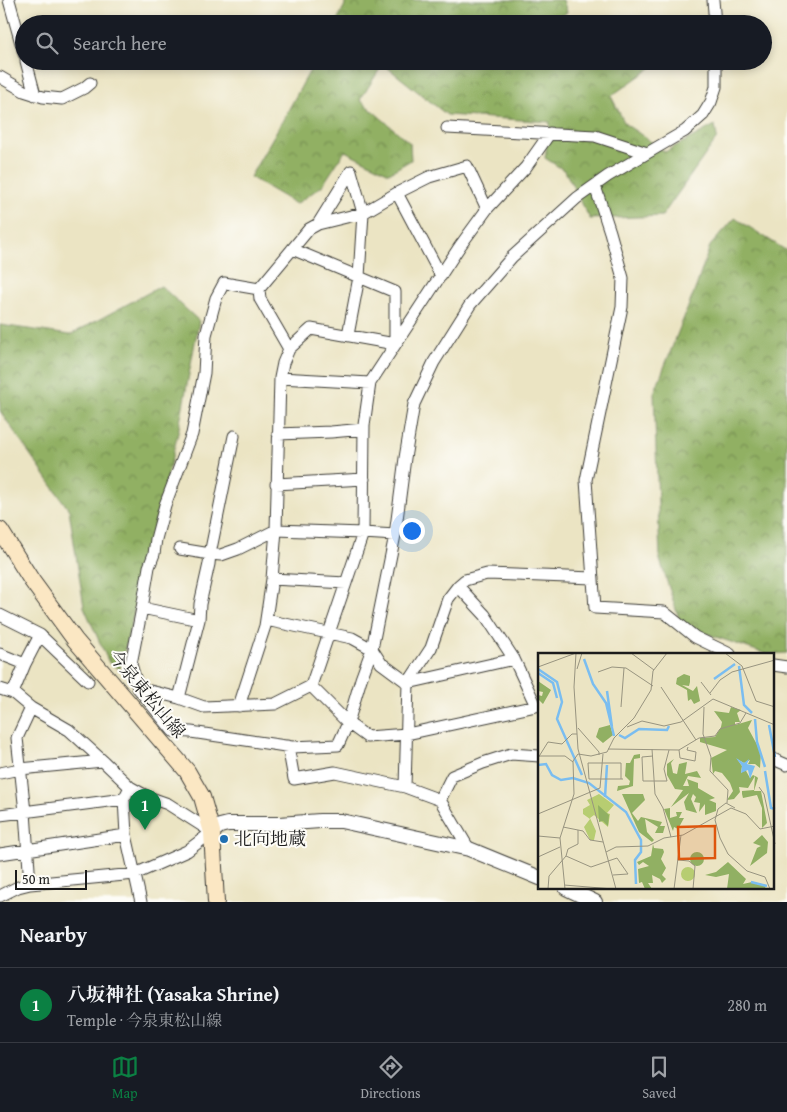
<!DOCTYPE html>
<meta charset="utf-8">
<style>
body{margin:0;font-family:"Gentium Book Plus","Noto Serif JP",serif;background:#20242c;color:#f1f3f6}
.scale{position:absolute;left:15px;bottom:12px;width:72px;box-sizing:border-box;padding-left:5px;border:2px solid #1c1c1c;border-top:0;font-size:14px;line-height:18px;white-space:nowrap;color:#1c1c1c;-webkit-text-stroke:4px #fdfcf7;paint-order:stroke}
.you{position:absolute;left:411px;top:530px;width:18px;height:18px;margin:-12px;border:4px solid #fff;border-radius:50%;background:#1a73e8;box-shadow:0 0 0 8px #1a73e833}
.badge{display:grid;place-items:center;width:32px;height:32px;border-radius:50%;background:#0b8043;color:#fff;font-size:16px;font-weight:700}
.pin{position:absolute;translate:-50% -41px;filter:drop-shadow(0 1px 2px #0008)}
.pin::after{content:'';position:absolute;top:26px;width:18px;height:15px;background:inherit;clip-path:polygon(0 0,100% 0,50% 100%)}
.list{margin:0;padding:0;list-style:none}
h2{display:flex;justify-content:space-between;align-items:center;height:65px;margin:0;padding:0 20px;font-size:21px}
h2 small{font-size:16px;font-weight:400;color:#9ea1a6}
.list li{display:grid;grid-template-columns:32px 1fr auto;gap:15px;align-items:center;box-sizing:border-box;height:75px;padding:0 20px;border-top:1px solid #363941}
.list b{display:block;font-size:19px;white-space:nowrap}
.list p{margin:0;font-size:16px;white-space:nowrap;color:#9ea1a6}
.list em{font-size:16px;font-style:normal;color:#9ea1a6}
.icon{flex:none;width:28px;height:28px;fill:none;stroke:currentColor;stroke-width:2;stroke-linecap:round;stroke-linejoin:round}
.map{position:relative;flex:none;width:787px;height:902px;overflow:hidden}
.search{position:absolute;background:#171b24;box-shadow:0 2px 8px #0003;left:15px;right:15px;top:15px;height:55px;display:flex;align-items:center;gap:12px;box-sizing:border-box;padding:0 18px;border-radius:28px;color:#9ea1a6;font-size:19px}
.sheet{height:140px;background:#171b24}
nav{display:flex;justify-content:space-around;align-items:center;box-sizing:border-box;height:70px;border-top:1px solid #363941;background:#171b24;font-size:14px;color:#9ea1a6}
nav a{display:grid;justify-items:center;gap:2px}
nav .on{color:#0b8043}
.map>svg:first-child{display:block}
.forest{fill:url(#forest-crowns);stroke:#566640}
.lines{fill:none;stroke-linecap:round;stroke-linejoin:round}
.minor-casing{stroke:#3b3a35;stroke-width:13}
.tertiary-casing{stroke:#3b3a35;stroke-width:16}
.secondary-casing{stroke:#3b3a35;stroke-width:18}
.minor{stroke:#fff;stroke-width:11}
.tertiary{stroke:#fff;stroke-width:14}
.secondary{stroke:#fbe7c3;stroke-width:16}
.poi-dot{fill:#1f6fb2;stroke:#fdfcf7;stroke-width:2}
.labels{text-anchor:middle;stroke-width:4;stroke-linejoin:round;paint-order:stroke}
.street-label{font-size:18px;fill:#1c1c1c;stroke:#fdfcf7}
.poi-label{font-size:18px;fill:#1c1c1c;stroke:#fdfcf7;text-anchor:start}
.inset-river{fill:none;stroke:#7abdf0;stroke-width:2.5}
.inset-road{fill:none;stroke:#989480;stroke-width:1}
.view{fill:#de560d;fill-opacity:0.15;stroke:#de560d;stroke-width:2.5}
.inset-edge{fill:none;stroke:#1c1c1c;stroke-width:2.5}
</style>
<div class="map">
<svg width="787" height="902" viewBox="0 0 787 902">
<defs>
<pattern id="forest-crowns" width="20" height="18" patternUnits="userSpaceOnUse" patternTransform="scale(1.25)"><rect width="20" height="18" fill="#91b063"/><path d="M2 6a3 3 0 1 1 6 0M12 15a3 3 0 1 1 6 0" fill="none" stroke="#768e51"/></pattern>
</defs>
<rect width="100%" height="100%" fill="#fdfcf7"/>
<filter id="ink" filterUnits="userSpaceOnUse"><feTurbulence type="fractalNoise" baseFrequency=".02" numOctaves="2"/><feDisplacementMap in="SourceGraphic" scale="10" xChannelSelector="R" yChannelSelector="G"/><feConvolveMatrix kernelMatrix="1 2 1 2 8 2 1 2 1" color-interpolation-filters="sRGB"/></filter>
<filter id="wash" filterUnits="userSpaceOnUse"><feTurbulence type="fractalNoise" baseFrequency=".0096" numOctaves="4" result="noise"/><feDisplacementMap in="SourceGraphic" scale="20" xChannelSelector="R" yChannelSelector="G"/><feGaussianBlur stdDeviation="1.12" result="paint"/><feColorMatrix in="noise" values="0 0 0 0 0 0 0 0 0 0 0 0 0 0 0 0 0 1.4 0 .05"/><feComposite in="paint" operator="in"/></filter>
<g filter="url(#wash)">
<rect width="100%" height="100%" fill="#ebe4c3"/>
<path class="forest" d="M345,0H563L567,12L551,24H335L345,5Z
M315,61H661L611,96L625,124L643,136L665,152L715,125L717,138L662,216L590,219L565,171L545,158L550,122L447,115L383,64L360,100L410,143L411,160L389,173L345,151L322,186L296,204L250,177L284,118Z
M735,218L787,251V653L766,654L681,625L660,560L654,393L696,287L710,246Z
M161,286L199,321L178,433L120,669L109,663L84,607L69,510L0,411V325L70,335Z"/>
</g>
<g filter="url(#ink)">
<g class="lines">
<defs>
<path id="minor" d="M9,0L24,54
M713,0L715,24
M26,61L35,95
M0,77L24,91L43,97L62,99L84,88L90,83
M447,128L595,136L647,153
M595,186L610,232L623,278L622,307L586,480L595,608L664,612L695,637L730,654
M397,193L441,276
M485,211L526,167L550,133
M318,224L351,171L363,213L359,277L348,335
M292,249L395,292V344
M289,349L260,299L259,289L309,229L318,224L363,213L397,193L429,177L467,166L487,209L460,246L370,383L364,425L363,533L311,686
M280,378L370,383
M278,434L331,432L364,429
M276,484L364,479
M180,549L210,554L234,436
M272,579L346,583
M0,615L40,635
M199,620L142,608L149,567L154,554L156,539L165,505L192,434L204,373L206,335L216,298L224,283L259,289
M266,620L352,638L372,649L381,663L408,683L514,659L485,615L458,586
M0,654L25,664
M514,659L536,706L407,734L367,737L348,723L311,686L275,704L204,707L179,698L138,688L173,731L191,732L292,747L338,745L348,723L361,679L372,649L395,535L405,458L414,404L434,362L470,305L512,257L577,198L608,176L685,131L703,115L711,102L716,87V61
M773,665L787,667
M138,688L131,664L142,608
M0,689L13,693L31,708
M13,693L25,664L40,635L88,681
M179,698L199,620L200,604L209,564L210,554L221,555L238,549L276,530L363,533L395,535
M239,706L265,626L272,579L276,530L280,378L283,363L289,349L311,329L395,344
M288,746L294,779L335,772L405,787L408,683L431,648L448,599L458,586L465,580L487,574L593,578
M773,759L787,765
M0,773L20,769L103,761
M405,787L440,800
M124,799L126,835L141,902
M0,815L124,799L130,787
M469,849L440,800L452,776L483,763L511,754L540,756
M0,854L126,835
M0,896L18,887L30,884L135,874L187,851L212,832L168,804L148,797L130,787L103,761L69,730L31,708L17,738L25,812L30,884"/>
<path id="tertiary" d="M212,832L220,826L228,824H279L320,821H341L469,849L540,878
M566,888L595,902"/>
<path id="secondary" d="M0,530L32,581L75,640L187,771L202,797L212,832L216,902"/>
</defs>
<use href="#minor" class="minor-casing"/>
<use href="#tertiary" class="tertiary-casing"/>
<use href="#secondary" class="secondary-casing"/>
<use href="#minor" class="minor"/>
<use href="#tertiary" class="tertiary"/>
<use href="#secondary" class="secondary"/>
</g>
</g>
<circle class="poi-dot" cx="224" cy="839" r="5"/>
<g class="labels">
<g class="street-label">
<text transform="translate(147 694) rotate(50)" y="6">今泉東松山線</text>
</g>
<g class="poi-label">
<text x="234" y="845">北向地蔵</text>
</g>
</g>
<g transform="translate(538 653)">
<rect width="236" height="236" fill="#ebe4c3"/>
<path d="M61,141L76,152L69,160L72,161L70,174L56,162L52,165L58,178L56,187H52L46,174L52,166L45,161V156L52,152L49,147ZM143 221a7 7 0 1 1 14 0a7 7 0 1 1-14 0Z" fill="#b7cd71"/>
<path d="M146,21L152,23V29L151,33L144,32L155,38L159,33L162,48L156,51L153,46L150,48L149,37L138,31L139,25ZM0,28L13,37L5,51L0,46V42L4,43L5,39L0,38ZM193,54L203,57L199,60L202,69H197V72L214,67L210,75L223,99L222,115L217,111H210L212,107L206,110L199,106L204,113L203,120L207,116L212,125L215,122L219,124L220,125L216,138H223L229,170L224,175V155L219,142L205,145L204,141V138L216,137L217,123L210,135L201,134L202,139L196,146L189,147L195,138L192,130L184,120L177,118L175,121L173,105L189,97L162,89V85L177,84L183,74L184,69L176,58L191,60ZM72,72L75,82L65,90L58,84L61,75ZM102,101V105L96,106L95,133L79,138L80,133L91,132L92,128L87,123L88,110H92L96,102ZM136,106L133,110L135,120L139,121L141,111L149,109L147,121L159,118L163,125L150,123L145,133H151L149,126L160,130V135L177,145L171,147L178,150V158L167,162V151L161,159L162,150L156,149L158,144L155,141L153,146L159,160L148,157L146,149L151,140L133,154L145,137L137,136L129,122V111ZM84,141H105L107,147L94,160L100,168L103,164L124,169L122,173H127L125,180H117L120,174L107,166L109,179L116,187L114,189L101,179ZM60,152L71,162L70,173L65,168L61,169ZM132,155V165L139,163L138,159H144L141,165H146L140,176L136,174L135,178L126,156ZM224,182L230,189L229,200L212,213L219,195L223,193L215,190ZM115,191L116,195L125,196L126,199L123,206L128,215L124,222L128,226L124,230L122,226L114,222L115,230H110L114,236H107L104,229L101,230L100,216L111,213L105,209L101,212L99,209L113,203ZM152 206a7 7 0 1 1 14 0a7 7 0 1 1-14 0ZM190,209L208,226L205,231L214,229L228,232L227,236H189L191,221L178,224L167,222L178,219Z" fill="#91b063"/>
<path d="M198,105L206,110L211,106L209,111L217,113L212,126L210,117L203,120L204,113Z" fill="#7abdf0"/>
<path class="inset-river" d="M46,6L55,31L68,50L76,83M201,13L206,52L214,60M0,16L19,29L24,49L19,66L44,122M0,20L15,30L19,45M176,26L197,11M69,38L74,74M217,66L219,89L227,114M231,72L237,104M81,82L87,85L101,76L129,77L131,73M0,112L8,111L14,122L23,127L35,125L51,130L88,159L103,187V199L97,207L98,231M227,118L233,155L237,156M67,144L69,112M213,229L229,233"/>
<path class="inset-road" d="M38,0L36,34L40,96L78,236M93,0L116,17M187,0L204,13L218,48L237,54M0,14L38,0M39,16L44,0M60,19L74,14L88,15L115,33M163,29L173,42M123,34L158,87M172,40L182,27L194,19L237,7M83,54L86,15M166,54L165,81L173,104L172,118L190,137L189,150M89,74L104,68L126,73L143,69L175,46L237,72M40,75L61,99V102M70,96L141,97L161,85L177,83L182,76L202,70L208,60M114,96L117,141L125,155L133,184M141,97L142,105L157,108L158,99L149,97L150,94M0,103H27L35,109M115,103L104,104L105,128H129L126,116L131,97M0,105L10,89L24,91L34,81H39M83,126V110H50L51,126H85M221,134L226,141L237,191M197,155L188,150L180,156L177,167L182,185L190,201L209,218L227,224L232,236M0,161L62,135L65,101M25,174L45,178L52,187L65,189M0,183L22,185M68,199L78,194L110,193L126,185L145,182L193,155L208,161L222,176L237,173M28,203L30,196L40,191V177M0,204L22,194M140,207L151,208L157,213L155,236M26,232L75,236M10,236L11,223L28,203L53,214L79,205L90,221L75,222M27,236L22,185L36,141L35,108L40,101L53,103L69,99L76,85L96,65L113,37L115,18L129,0M136,236L143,182"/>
<path class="view" d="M177,173V205L141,206L140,174Z"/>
<rect width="236" height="236" class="inset-edge"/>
</g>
</svg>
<div class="scale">50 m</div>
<div class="you"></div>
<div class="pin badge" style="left:145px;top:830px">1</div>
<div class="search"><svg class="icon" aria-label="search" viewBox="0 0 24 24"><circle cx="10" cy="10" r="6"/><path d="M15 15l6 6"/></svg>Search here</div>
</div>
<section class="sheet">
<h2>Nearby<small></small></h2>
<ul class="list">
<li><span class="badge">1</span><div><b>八坂神社 (Yasaka Shrine)</b><p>Temple · 今泉東松山線</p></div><em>280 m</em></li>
</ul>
</section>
<nav>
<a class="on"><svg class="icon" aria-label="map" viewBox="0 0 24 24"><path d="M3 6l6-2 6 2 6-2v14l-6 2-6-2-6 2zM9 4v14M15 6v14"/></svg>Map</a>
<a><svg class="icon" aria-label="directions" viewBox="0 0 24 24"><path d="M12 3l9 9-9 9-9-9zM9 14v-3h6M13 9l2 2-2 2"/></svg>Directions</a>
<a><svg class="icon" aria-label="saved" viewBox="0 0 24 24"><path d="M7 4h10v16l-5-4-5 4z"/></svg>Saved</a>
</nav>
